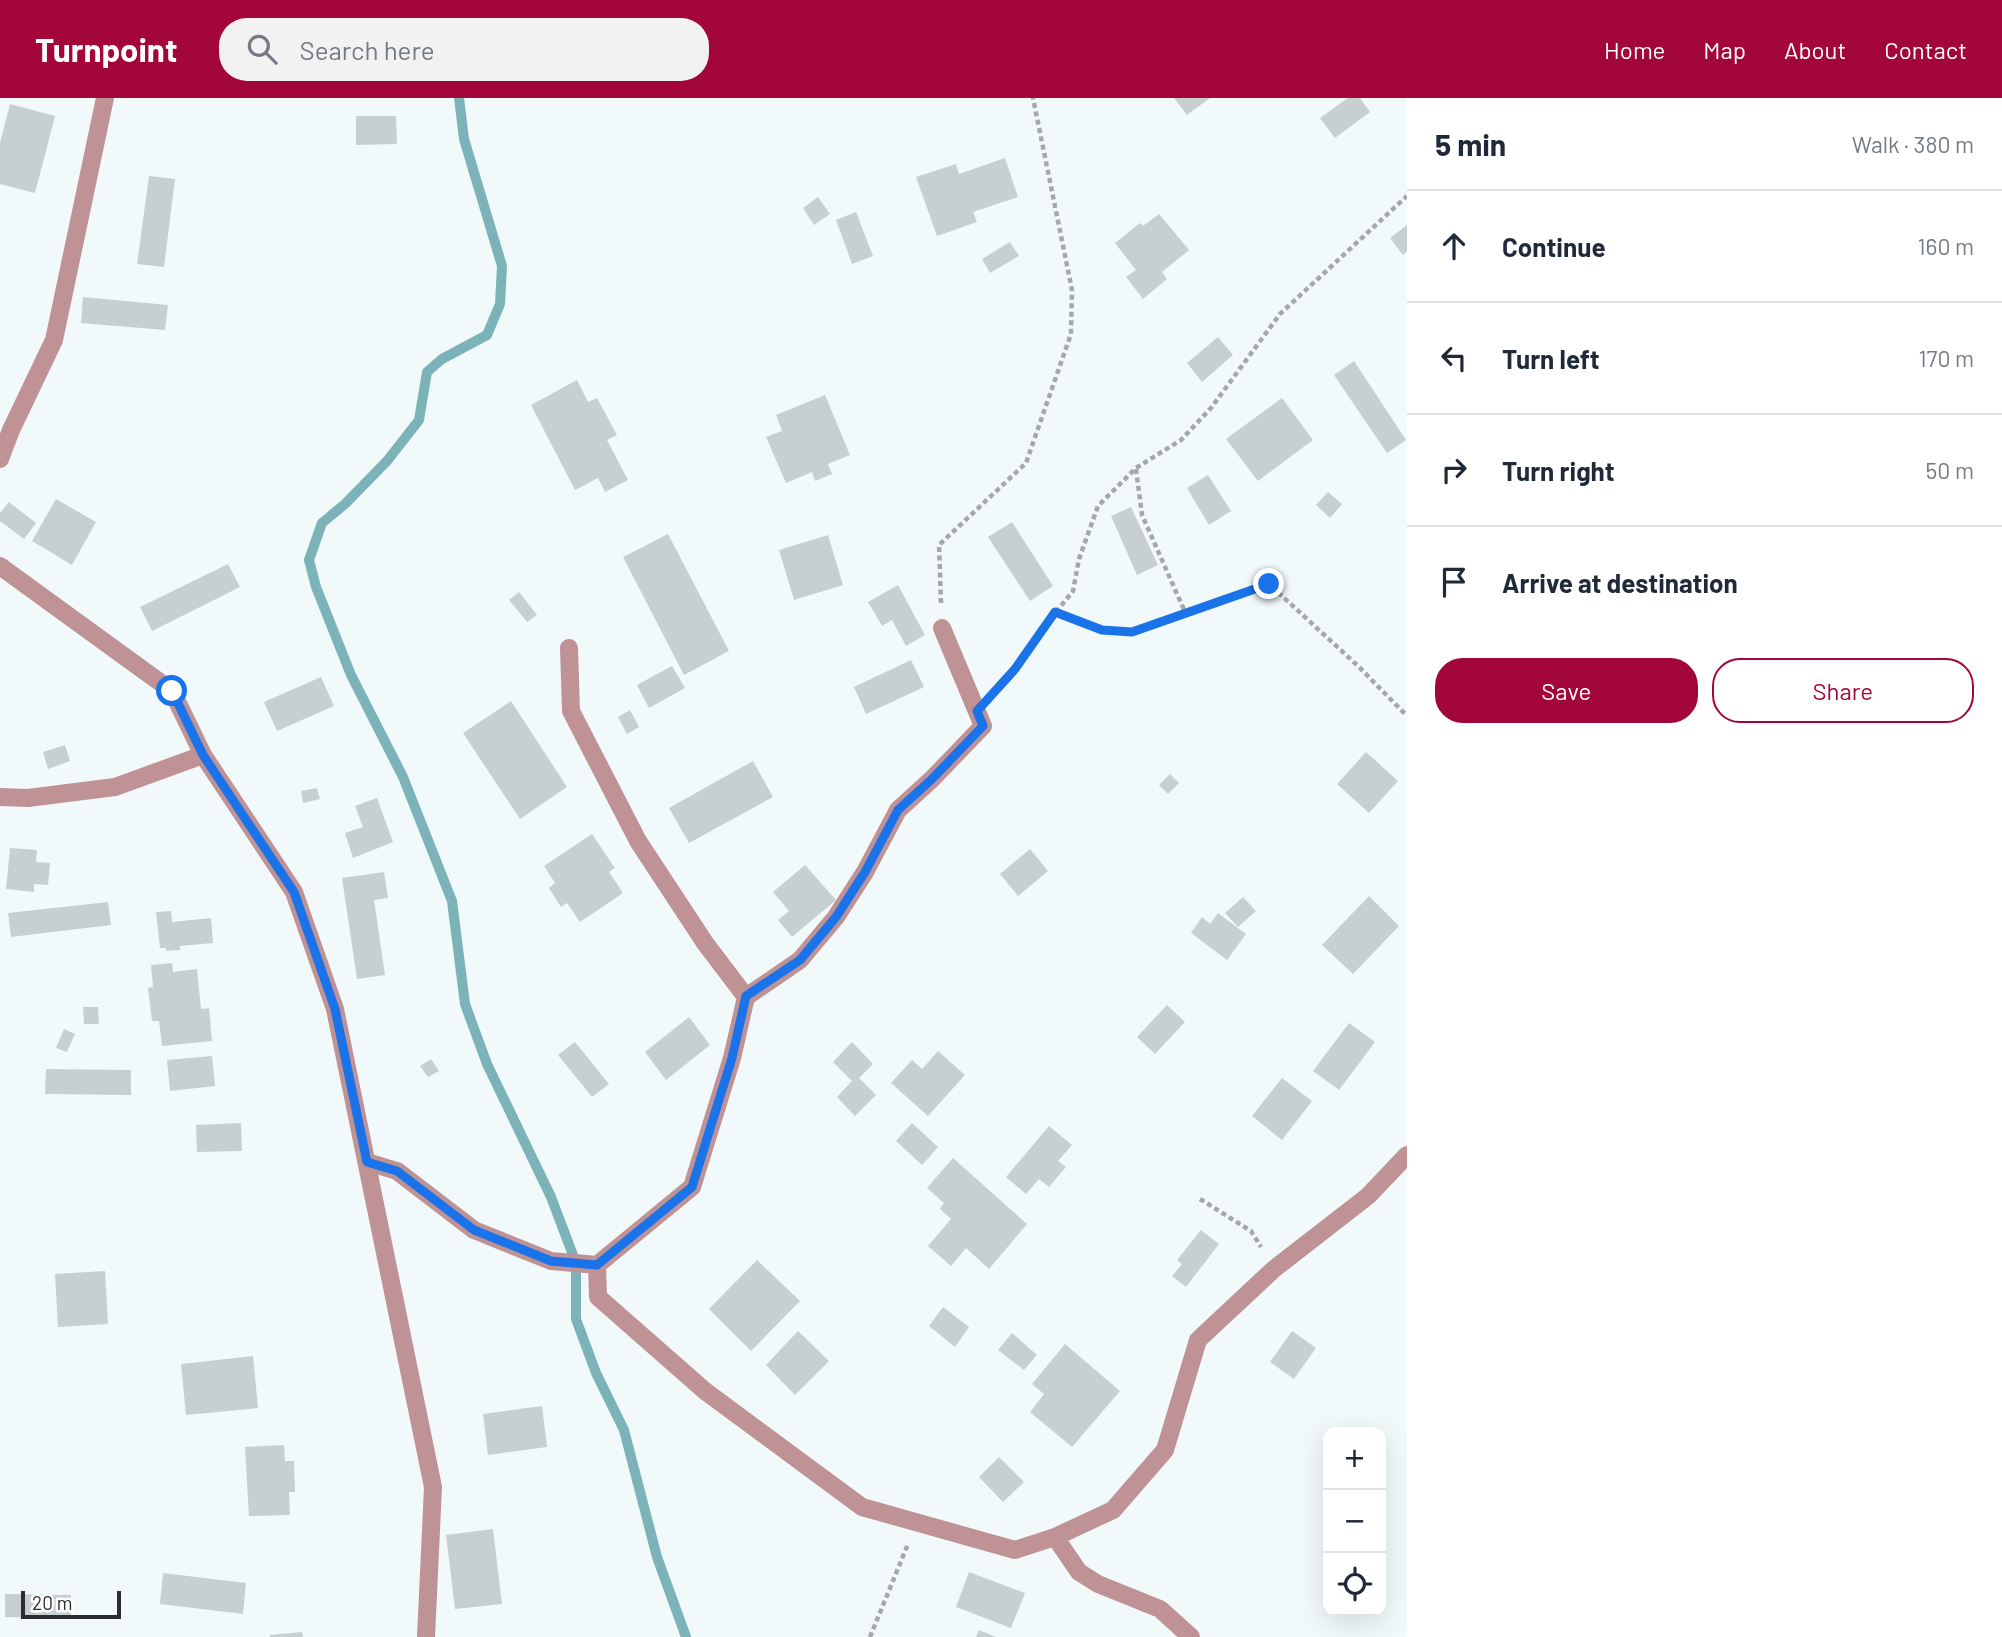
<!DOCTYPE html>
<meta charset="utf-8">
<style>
body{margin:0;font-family:Barlow,sans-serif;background:#f2f2f3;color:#1f2937}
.controls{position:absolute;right:21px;bottom:21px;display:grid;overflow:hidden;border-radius:14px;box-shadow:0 7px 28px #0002}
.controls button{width:63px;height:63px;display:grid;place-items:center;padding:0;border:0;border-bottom:2px solid #e0e1e3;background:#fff;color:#1f2937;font:35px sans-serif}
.scale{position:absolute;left:21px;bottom:18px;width:100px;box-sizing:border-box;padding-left:7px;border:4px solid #2b2e2e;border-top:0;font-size:19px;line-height:24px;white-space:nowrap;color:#2b2e2e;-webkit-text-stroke:5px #fff;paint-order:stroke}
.stop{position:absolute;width:21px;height:21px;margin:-16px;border:5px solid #1a73e8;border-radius:50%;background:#fff}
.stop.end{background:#1a73e8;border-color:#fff;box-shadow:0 2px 7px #0008}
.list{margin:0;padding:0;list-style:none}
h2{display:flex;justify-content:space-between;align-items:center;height:91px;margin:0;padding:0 28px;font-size:30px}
h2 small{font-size:23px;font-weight:400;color:#747a83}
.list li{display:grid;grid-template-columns:46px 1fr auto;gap:21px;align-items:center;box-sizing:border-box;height:112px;padding:0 28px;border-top:2px solid #e0e1e3}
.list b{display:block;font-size:26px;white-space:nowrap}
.list em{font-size:23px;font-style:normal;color:#747a83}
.actions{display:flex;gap:14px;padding:21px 28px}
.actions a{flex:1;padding:16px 0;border:2px solid #a30639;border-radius:28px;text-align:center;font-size:24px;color:#a30639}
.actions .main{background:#a30639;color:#fff}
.icon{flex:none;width:38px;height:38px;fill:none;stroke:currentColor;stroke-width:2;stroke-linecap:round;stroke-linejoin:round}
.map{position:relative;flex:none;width:1407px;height:1539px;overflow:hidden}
header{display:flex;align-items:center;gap:42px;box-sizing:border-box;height:98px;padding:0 35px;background:#a30639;color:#fff}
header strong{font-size:33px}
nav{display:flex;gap:38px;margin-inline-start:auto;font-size:24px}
.search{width:490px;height:63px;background:#f2f2f3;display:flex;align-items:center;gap:18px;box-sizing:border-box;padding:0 24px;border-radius:28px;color:#747a83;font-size:26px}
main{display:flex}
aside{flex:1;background:#fff}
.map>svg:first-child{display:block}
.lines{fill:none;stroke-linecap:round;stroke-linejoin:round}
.stream{stroke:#7cb3b9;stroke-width:10}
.building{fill:#c8cfd0}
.path{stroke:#a3a9a9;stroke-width:4.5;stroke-dasharray:5 3.5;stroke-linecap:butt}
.minor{stroke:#bf9396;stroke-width:18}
.route{stroke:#1a73e8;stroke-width:9}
</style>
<header>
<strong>Turnpoint</strong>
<div class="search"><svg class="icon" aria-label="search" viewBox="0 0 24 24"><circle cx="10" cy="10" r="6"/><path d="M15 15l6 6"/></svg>Search here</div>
<nav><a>Home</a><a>Map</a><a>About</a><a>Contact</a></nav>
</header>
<main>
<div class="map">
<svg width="1407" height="1539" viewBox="0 0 1407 1539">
<rect width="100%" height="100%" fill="#f1f9fa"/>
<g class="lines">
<path class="stream" d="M459,0L464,41L502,168L500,206L487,237L442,261L427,274L419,322L387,363L345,406L322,425L309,462L316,489L351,577L403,679L452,803L465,906L487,966L551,1099L576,1165V1221L596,1275L624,1332L657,1459L686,1539"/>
</g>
<path class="building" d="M1174,0H1210L1187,17Z
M1348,0H1360L1370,14L1335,40L1320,20Z
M10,6L55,18L35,95L0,86V45Z
M356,18H396L397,46L356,47Z
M1005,60L1018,99L973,114L977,124L937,138L916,79L956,66L959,76Z
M149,78L175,81L164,169L137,166Z
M818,99L830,116L814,127L803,110Z
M856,114L873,158L852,166L836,122Z
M1159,116L1189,152L1162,174L1167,181L1143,201L1126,179L1136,172L1115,145L1140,125L1143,128Z
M1407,127V153L1403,157L1390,140Z
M1010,144L1019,158L990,175L982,161Z
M83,199L168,207L165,232L81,225Z
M1218,239L1233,257L1202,284L1187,265Z
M1354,263L1406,342L1387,355L1334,277Z
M577,282L588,304L597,300L617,337L607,342L628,382L605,394L598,380L575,392L531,307Z
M825,297L850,357L828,366L832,376L815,383L812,374L786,385L766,339L782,333L776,317Z
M1282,300L1313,342L1258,383L1226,341Z
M1208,377L1231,413L1209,427L1187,390Z
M1328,394L1342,406L1330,420L1316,407Z
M56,401L96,424L72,467L32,443Z
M9,404L36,425L24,441L0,423V415Z
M1131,409L1158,467L1137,477L1111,418Z
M1012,424L1053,488L1030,503L988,439Z
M668,436L729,553L684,577L623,459Z
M828,437L843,487L794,502L779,452Z
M228,466L240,489L152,533L140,509Z
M898,487L925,537L906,548L892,522L882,528L868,504Z
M519,494L537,517L527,524L509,502Z
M911,562L924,589L866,616L854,589Z
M672,568L685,590L649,610L637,587Z
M321,579L334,608L277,633L264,604Z
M511,603L567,689L520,721L463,635Z
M630,612L639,629L627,636L618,619Z
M65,647L70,663L48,671L43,654Z
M1366,654L1398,683L1369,715L1337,686Z
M753,663L773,699L689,745L669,710Z
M1170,676L1179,685L1168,696L1159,687Z
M317,690L320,701L303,705L301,693Z
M377,700L393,744L353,760L345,735L363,729L355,708Z
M592,736L615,770L609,774L623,795L580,824L567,805L561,809L549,790L555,785L544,768Z
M10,750L37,752L36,764L50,765L48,787L34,786V794L6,791Z
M1030,751L1048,773L1018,798L1000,776Z
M805,767L836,802L792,839L778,822L789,813L773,794Z
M384,774L388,800L374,802L385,877L357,881L342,780Z
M1369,798L1399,828L1353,876L1322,847Z
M1243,799L1256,813L1238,829L1225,815Z
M108,804L111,827L11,839L8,815Z
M171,813L172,824L211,820L213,845L180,848V852L166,853V850H160L156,814Z
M1218,815L1246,836L1227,862L1191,835L1202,819L1210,826Z
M172,865L173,874L197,871L201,911L209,910L212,943L162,948L159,923H152L148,890L153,889L151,867Z
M1167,907L1185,924L1155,956L1137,939Z
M83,909H98L99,926H84Z
M689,919L710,947L666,982L645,954Z
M1349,925L1375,944L1339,992L1313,973Z
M64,931L75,936L67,954L56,950Z
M575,944L609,986L592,999L558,957Z
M852,944L873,966L859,980L876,997L855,1018L837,999L852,983L833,964Z
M938,953L965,977L928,1018L891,985L912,962L922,971Z
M212,958L215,988L170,993L167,962Z
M431,961L439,973L428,979L420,968Z
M46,971L131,972V997L45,996Z
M1282,980L1312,1003L1282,1042L1252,1018Z
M241,1025L242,1053L197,1054L196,1027Z
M912,1025L938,1049L922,1067L896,1043Z
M1049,1028L1072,1047L1058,1063L1066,1069L1049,1089L1039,1081L1026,1096L1006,1079Z
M953,1060L1027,1126L989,1171L966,1150L951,1168L928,1148L951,1121L940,1111L944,1105L927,1090Z
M1201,1132L1219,1146L1186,1189L1172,1178L1182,1166L1177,1162Z
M757,1162L800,1203L751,1253L709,1211Z
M105,1173L108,1226L58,1229L55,1176Z
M943,1209L969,1229L955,1249L929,1228Z
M798,1233L829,1263L795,1297L766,1267Z
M1292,1233L1316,1250L1294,1281L1270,1264Z
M1012,1235L1037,1257L1024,1272L998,1252Z
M1065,1246L1120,1293L1072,1349L1030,1314L1044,1296L1032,1286Z
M253,1258L258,1310L186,1317L181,1266Z
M542,1308L547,1349L488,1357L483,1316Z
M284,1347L285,1363H294L295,1394H289L290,1417L249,1418L245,1349Z
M999,1359L1024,1384L1003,1404L979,1379Z
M493,1431L502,1506L455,1511L446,1437Z
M969,1474L1025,1495L1011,1530L956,1509Z
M163,1475L246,1485L243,1516L160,1506Z
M5,1496L71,1497V1521L5,1519Z
M979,1532L996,1539H976Z
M302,1534L303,1539H270V1537Z"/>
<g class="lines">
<path class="path" d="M1136,371L1142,417L1185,514
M941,505L939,447L1026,365L1071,236L1072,192L1033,0
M1055,514L1102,532L1132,534L1269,486L1358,568L1407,618
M994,595L1015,571L1039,535L1073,493L1079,461L1098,408L1136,370L1181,342L1211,310L1280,216L1407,98
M1200,1101L1251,1133L1261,1149
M870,1539L908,1446"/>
<path class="minor" d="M0,361L11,332L54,242L105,0
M0,468L172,593L203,657L294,794L335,911L433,1389L426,1539
M569,550L571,613L638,743L705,845L746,899
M0,699L28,700L115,689L203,657
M367,1064L397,1073L474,1132L551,1163L597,1167L692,1089L732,960L746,899L800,862L836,819L865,774L898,712L932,681L983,628L942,530
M597,1167L598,1199L705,1293L862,1409L1015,1452L1055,1439L1113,1412L1165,1352L1198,1242L1274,1171L1368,1098L1407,1057
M1055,1439L1079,1474L1098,1486L1160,1511L1191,1539"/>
</g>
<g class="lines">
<path class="route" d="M172,593L203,657L294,794L335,911L367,1064L397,1073L474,1132L551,1163L597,1167L692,1089L732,960L746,898L800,862L836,819L865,774L898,712L932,681L983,628L977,613L1015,571L1055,514L1102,532L1132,534L1269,486"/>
</g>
</svg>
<div class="controls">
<button>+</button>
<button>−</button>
<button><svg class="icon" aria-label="locate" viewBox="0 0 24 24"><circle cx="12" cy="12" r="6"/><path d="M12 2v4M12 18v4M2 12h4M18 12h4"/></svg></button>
</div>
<div class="scale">20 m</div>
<div class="stop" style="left:172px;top:593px"></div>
<div class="stop end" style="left:1269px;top:486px"></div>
</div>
<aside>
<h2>5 min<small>Walk · 380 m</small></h2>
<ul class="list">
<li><svg class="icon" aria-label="ahead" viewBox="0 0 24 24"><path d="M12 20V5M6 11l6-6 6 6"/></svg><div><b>Continue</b></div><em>160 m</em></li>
<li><svg class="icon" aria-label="left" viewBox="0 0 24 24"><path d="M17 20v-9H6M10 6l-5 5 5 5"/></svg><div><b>Turn left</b></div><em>170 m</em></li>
<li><svg class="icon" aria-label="right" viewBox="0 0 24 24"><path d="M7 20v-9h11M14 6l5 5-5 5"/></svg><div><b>Turn right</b></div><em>50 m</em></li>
<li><svg class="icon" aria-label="arrive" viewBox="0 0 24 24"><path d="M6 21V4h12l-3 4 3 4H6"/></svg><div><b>Arrive at destination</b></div></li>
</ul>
<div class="actions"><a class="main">Save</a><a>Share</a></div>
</aside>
</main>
